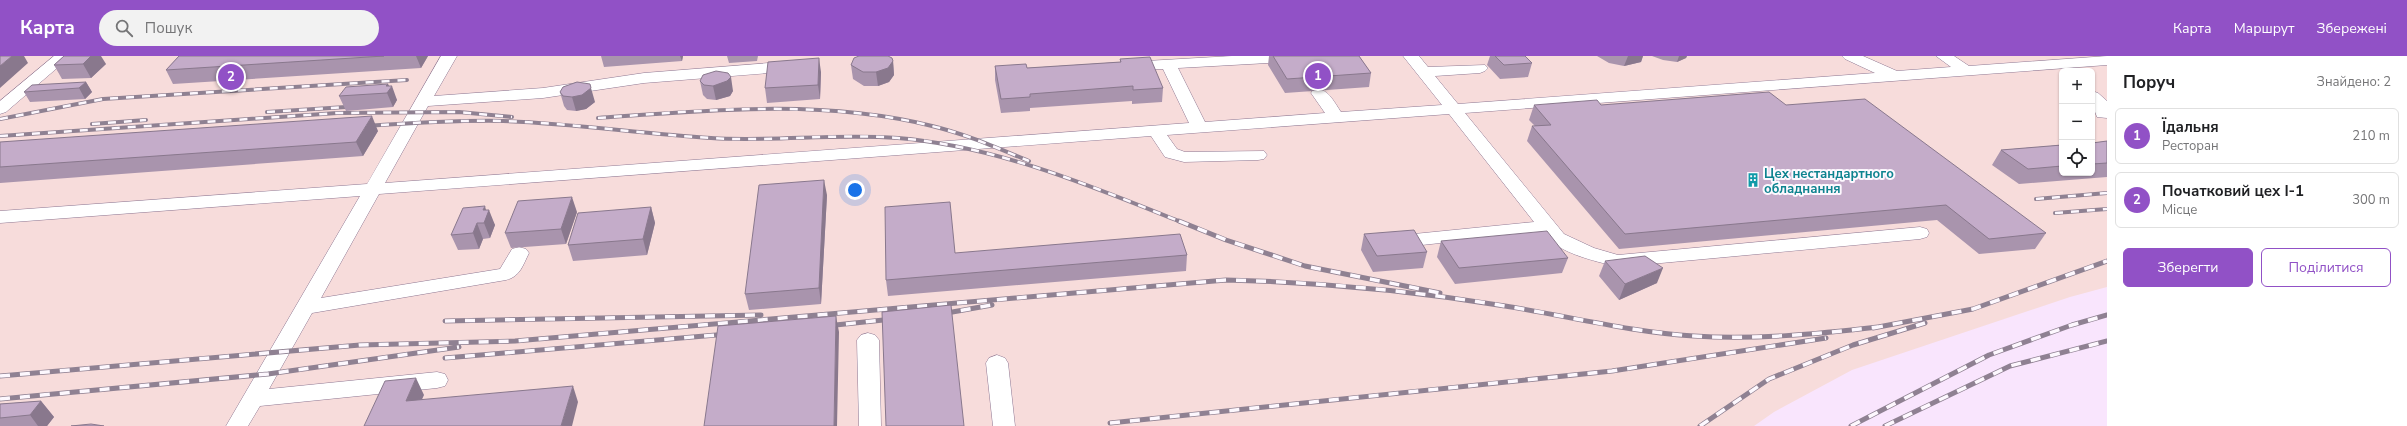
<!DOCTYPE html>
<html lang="uk">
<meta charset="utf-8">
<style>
body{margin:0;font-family:"Nunito Sans",sans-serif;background:#f2f2f2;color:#202124}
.controls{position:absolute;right:12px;top:12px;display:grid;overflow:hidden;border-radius:6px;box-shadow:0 1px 3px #0004}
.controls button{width:36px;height:36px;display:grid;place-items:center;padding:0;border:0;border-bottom:1px solid #e0e0e0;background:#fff;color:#202124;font:20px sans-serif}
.you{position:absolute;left:855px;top:134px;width:14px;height:14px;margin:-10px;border:3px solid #fff;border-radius:50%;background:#1a73e8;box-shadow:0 0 0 6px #1a73e833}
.badge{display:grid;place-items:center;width:26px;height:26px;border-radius:50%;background:#9151c6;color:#fff;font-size:13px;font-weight:700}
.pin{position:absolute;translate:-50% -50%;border:2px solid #fff;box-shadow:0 1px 4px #0006}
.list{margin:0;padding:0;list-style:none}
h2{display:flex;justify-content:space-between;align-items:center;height:52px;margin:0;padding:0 16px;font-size:17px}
h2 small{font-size:13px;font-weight:400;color:#757577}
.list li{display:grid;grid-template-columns:26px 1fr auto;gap:12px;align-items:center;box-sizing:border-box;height:56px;margin:0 8px 8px;padding:0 8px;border:1px solid #e0e0e0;border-radius:6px}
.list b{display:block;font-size:15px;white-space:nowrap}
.list p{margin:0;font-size:13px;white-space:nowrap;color:#757577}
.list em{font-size:13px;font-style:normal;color:#757577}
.actions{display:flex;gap:8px;padding:12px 16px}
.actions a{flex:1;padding:9px 0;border:1px solid #9151c6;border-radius:6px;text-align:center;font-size:14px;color:#9151c6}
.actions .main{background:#9151c6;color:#fff}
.icon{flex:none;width:22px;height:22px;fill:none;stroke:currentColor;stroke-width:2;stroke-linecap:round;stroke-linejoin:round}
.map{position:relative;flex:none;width:2107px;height:370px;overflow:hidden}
header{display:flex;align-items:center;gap:24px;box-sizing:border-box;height:56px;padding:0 20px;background:#9151c6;color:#fff}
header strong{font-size:19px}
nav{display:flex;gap:22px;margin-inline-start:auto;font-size:14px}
.search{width:280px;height:36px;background:#f2f2f2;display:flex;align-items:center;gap:10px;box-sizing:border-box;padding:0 14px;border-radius:22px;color:#757577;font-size:15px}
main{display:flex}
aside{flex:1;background:#fff}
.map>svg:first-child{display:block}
.industrial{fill:#f7dcdb;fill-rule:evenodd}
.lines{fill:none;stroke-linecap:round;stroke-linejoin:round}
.minor-casing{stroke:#8e7792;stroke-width:1}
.minor{fill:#fff;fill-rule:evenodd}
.rail-far1-casing{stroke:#8f8192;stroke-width:4}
.rail-casing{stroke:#8f8192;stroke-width:5}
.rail-far1{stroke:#fdf8fe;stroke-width:2.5;stroke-dasharray:8;stroke-linecap:butt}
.rail{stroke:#fdf8fe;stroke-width:3.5;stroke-dasharray:10;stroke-linecap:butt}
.wall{fill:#a994ad}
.shaded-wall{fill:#89788d}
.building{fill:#c4acc9;stroke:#89788d}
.labels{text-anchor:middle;stroke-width:4;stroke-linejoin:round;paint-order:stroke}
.culture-label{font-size:13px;font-weight:bold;fill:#0d838f;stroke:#fdf8fe;text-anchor:start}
</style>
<header>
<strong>Карта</strong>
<div class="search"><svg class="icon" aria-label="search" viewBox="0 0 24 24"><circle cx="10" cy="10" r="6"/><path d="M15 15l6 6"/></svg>Пошук</div>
<nav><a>Карта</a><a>Маршрут</a><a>Збережені</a></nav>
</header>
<main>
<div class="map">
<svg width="2107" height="370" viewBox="0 0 2107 370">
<rect width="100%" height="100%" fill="#f9e5fd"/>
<path class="industrial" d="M0,0H2107V231L2070,241L1852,314L1774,356L1754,370H0ZM2062,15H2092V117H2062Z"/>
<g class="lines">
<defs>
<path id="minor" d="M54,0H71L6,56L0,58V45Z
M441,0H457L434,40L543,32L644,17L794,5L802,10L794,15L644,27L543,42L428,50L385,127L1189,67L1163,13L1124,14L1121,11L1124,8L1129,6L1232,0H1313L1305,5L1178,12L1205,66L1325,57L1311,37L1313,34C1327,30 1334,46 1341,56L1442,49L1403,0H1419L1428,11L1485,9L1488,12L1485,15L1480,17L1435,20L1458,48L1875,17L1845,3L1842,0H1863L1897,15L1951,11L1936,0H1954L1969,10L2107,0V9L1465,57L1564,178L1594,192L1618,199L1920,171L1927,173L1929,177L1927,181L1920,183L1618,211C1592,204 1559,198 1542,176L1394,192L1387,190L1384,186L1387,182L1394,180L1534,166L1449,58L1167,79L1177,93L1185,96L1264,95L1267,99L1264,103L1258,104L1184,106L1165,101L1151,80L379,138L321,242L500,213L512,193L519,191L526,193L529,197C523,209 520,221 506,224L312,257L269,333L437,316L445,318L448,324L445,330L437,332L260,350L248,370H226L360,140L0,167V155L367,128Z
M2092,35L2098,37L2107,45V62L2097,61L2092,48Z
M868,277L875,279L879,284L881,370H859L857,284L861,279Z
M997,299L1005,302L1008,307L1015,370H993L986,307L989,302Z"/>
</defs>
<use href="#minor" class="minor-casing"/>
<use href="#minor" class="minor"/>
<defs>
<path id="rail-far1" d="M267,56L346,51
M598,62C709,54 823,43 932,70C966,78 997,92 1029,105
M0,63L103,43L407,24
M92,68L146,64
M365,70C411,67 457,64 503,65C572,67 641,78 711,82C773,86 836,77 898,82C996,90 1091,130 1181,166
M0,80L337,57L459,56L512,61
M2036,143L2107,137
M2055,157L2107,153"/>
<path id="rail" d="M1179,165L1226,184L1305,210L1440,237
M941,258L992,249
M445,265L761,259
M826,270L893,263
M1873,272L1973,253L2107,205
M445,302L728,278
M0,320L360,289L515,285L1226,224C1320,226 1413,235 1505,250C1568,260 1630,276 1694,280C1755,284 1817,278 1878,271
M0,343L268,318L459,291
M1110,367L1612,315L1826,282
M1700,370L1769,323L1853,289L1925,267
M1851,370L1989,299L2072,269L2107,259
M1885,370L2010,310L2107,285"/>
</defs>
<use href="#rail-far1" class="rail-far1-casing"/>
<use href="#rail" class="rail-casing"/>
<use href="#rail-far1" class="rail-far1"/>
<use href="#rail" class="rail"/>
</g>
<path class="wall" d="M64,0L106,8L91,22L62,23L54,9Z
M179,0H428L421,12L173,28L166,14Z
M601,0H683L682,5L604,11Z
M727,0H758L757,5L729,7Z
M1269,0H1359L1371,17L1369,31L1285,37L1268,9Z
M1490,0H1525L1532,7L1528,21L1500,23L1487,9Z
M1597,0H1643L1641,6L1624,10L1609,7Z
M1652,0H1687L1686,2L1677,6L1663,4Z
M1120,3L1163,32L1162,46L1132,48V45L1030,52V55L1001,57L995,24V10L1027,12L1120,6Z
M893,5L894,19L889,26L878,30H864L853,23L851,9Z
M821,16L820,43L767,47L765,32Z
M700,25L733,35L730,40L716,44L707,43L703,39Z
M86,26L92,36L85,43L30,46L24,36Z
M388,28L397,44L393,51L346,55L339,40Z
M560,36L595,46L586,53L576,55L567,54L564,50Z
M1534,49H1786L2046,177L2035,193L1979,198L1937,164L1619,193L1527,85L1532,70H1535L1529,64Z
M378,75L363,100L0,127V86Z
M2107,85V121L2019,128L1992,109L2001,94L2062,89V117H2092V87Z
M827,139L821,248L749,254L745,238Z
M651,151L655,167L647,199L573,205L568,189Z
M486,154L495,169L490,182L483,183L479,193L458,194L451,179Z
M577,156L566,188L511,192L505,177Z
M1364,178L1427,196L1423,212L1373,216L1361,194Z
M1441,185L1568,202L1562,217L1455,228L1437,201Z
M955,197L1187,199L1186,215L888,240L886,224Z
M1605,205L1657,227L1619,244L1599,220Z
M41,345L54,361L47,370H0V348Z"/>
<path class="shaded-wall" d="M12,0H24L28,7L0,32V10Z
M91,0H101L106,8L91,22L83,8Z
M416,0H428L421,12Z
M680,0H683L682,5Z
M1628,0H1643L1641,6L1624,10Z
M1679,0H1687L1686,2L1677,6Z
M819,2L821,16L820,43L818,29Z
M893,5L894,19L889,26L878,30L876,16Z
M731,21L733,35L730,40L716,44L713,30Z
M86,26L92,36L85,43L79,32Z
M388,28L390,33L392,30L397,44L393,51L387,37L386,30Z
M591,32L595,46L586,53L576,55L572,41Z
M372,60L378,75L363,100L356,86Z
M824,124L827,139L821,248L819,232Z
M572,141L577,156L566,188L561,173Z
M485,150L487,158L489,154L495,169L490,182L484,167L483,154Z
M651,151L655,167L647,199L643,183Z
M477,167L483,183L479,193L473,177Z
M1663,212L1657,227L1619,244L1625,228Z
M836,260L839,276L837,370H834Z
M416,322L424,339L414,361L406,345Z
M573,330L578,346L572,370H561Z
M41,345L54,361L47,370H38L30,359Z"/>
<path class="building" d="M0,0H12L0,10Z
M64,0H91L83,8L54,9Z
M179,0H384L166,14Z
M859,0H888L892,2L893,5L888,12L876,16H863L851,9L854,2Z
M1273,0H1359L1371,17L1287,23Z
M1495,0H1525L1532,7L1504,9Z
M1150,1L1163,32L1133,34V30L1030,38V41L1001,43L995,10L1026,8L1027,12L1121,6L1120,3Z
M819,2L818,29L765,32L768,6Z
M716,15L728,17L731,21L727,25L713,30L704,29L700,25L703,19Z
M86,26L79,32L24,36L32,29Z
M577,26L590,28L591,32L582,39L572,41L563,40L560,36L563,31Z
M388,28L386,30H392L387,37L339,40L346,31Z
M1769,36L1786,49L1865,43L2046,177L1989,183L1946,149L1625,178L1532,70L1551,69L1534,49L1597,44L1601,49Z
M372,60L356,86L0,111V86Z
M2107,85V107L2092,108V87Z
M2062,89V110L2028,113L2001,94Z
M824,124L819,232L745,238L759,129Z
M572,141L561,173L505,177L518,145Z
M950,146L955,197L1180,178L1187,199L886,224L885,151Z
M485,150L483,154H489L484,167H477L473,177L451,179L463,152Z
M651,151L643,183L568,189L578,157Z
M1414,174L1427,196L1377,200L1364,178Z
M1547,175L1568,202L1459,212L1441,185Z
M1645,200L1663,212L1625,228L1605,205Z
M951,249L964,370H886L882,256Z
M836,260L834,370H704L718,270Z
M416,322L406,345L573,330L561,370H364L385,325Z
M41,345L30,359L0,362V348Z
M91,368L104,370H71Z"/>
<defs>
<symbol id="building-bare" viewBox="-9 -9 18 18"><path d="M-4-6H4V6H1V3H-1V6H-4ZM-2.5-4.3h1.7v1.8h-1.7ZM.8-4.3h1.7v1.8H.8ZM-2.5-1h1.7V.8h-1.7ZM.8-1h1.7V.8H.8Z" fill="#0f9aa8" stroke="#fdf8fe" stroke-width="2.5" paint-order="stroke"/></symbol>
</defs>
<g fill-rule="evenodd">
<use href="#building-bare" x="1743" y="114" width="20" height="20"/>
</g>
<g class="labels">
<g class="culture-label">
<text x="1764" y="122">Цех нестандартного<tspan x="1764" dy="15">обладнання</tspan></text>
</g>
</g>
</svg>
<div class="controls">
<button>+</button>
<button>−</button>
<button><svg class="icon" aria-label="locate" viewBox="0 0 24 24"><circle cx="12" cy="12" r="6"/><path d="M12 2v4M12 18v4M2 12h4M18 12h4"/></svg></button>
</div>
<div class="you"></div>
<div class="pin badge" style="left:1318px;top:20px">1</div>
<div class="pin badge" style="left:231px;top:21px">2</div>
</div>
<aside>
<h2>Поруч<small>Знайдено: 2</small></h2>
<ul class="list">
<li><span class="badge">1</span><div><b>Їдальня</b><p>Ресторан</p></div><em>210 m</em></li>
<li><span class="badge">2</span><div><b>Початковий цех І-1</b><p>Місце</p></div><em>300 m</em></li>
</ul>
<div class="actions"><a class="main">Зберегти</a><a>Поділитися</a></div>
</aside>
</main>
